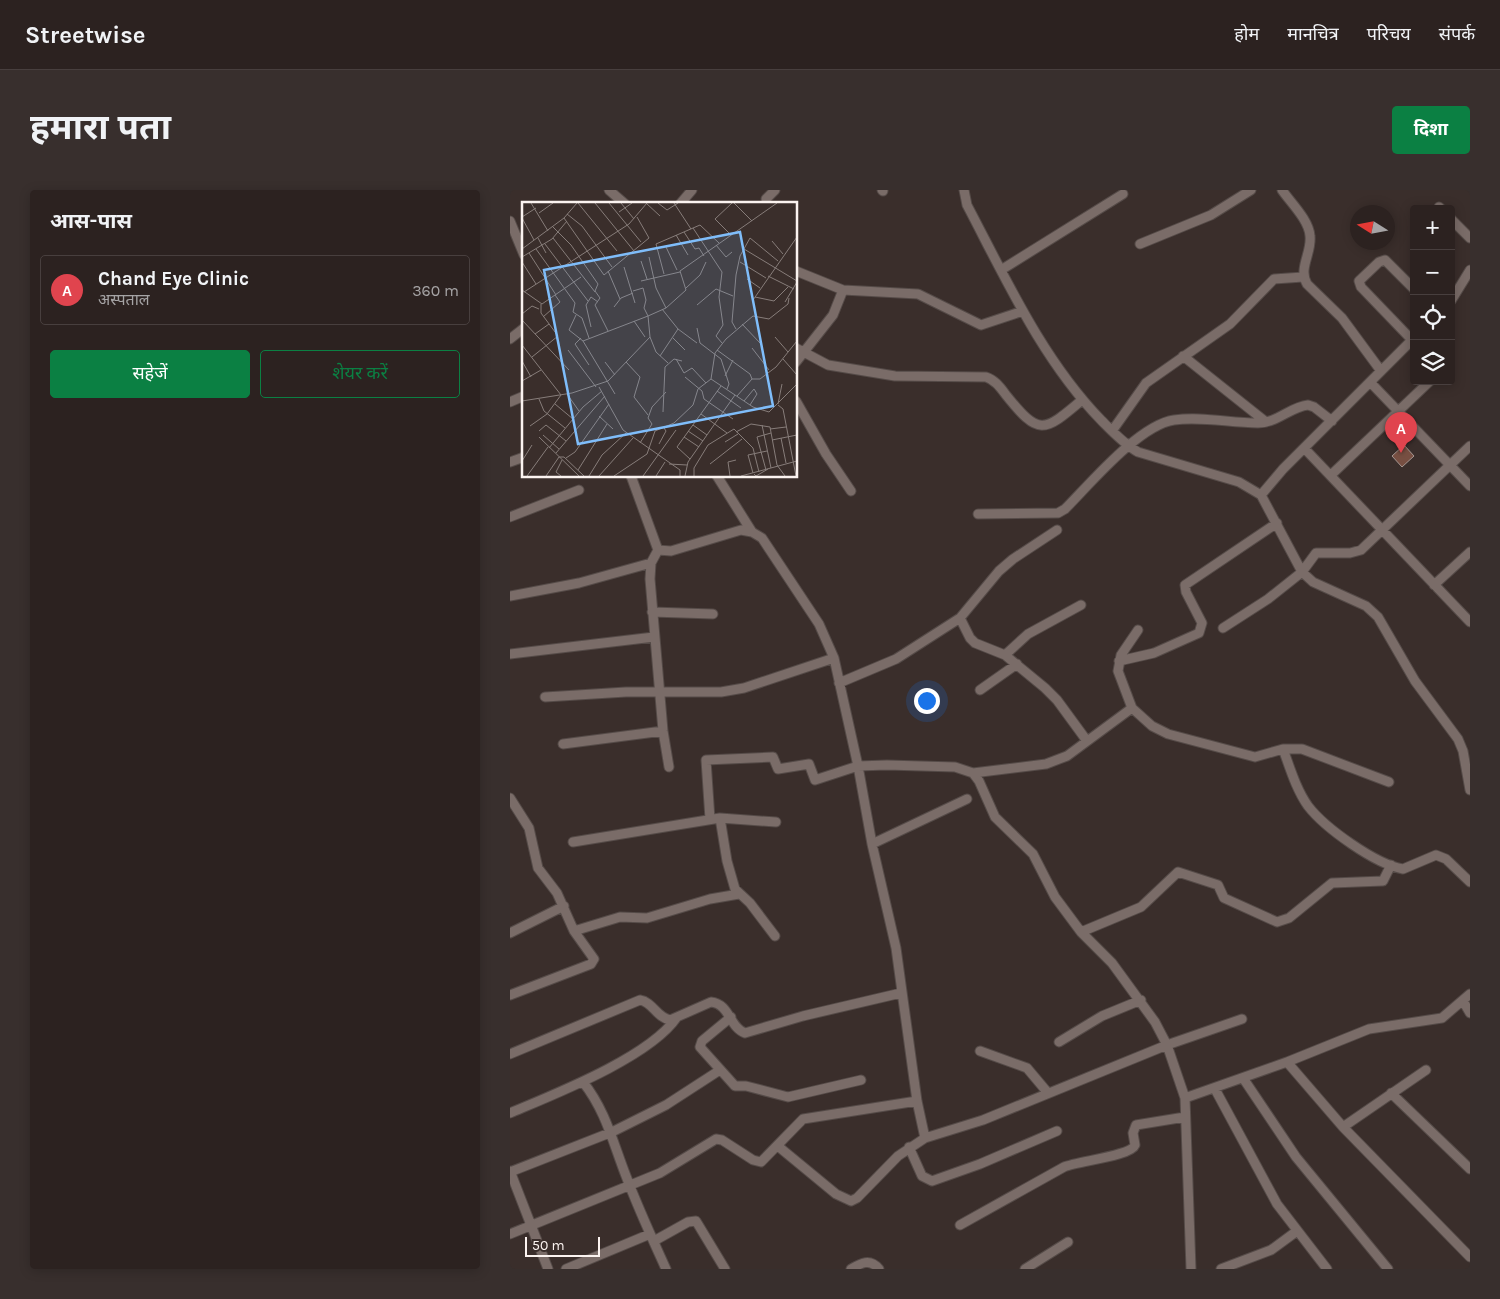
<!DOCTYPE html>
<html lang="hi">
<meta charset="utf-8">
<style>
body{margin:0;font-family:Karla,"Noto Sans Devanagari",sans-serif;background:#382f2d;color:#f1f3f6}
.controls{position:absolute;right:15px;top:15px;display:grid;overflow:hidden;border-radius:5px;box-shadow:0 2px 12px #0003}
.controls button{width:45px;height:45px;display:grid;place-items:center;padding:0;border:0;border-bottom:1px solid #483f3e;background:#2c2220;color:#f1f3f6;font:25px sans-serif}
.compass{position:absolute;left:840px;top:15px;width:45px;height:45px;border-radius:50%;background:#2c2220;box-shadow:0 2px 12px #0003;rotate:281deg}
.scale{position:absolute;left:15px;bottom:12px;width:75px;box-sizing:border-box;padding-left:5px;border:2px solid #fbf3f0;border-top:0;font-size:14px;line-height:18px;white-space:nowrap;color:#fbf3f0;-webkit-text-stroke:4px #3a2e2b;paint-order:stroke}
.you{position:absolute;left:416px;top:510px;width:18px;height:18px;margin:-12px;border:4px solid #fff;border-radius:50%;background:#1a73e8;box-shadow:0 0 0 8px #1a73e833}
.badge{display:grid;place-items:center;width:32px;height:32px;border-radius:50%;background:#0b8043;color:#fff;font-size:16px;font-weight:700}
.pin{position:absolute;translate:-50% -41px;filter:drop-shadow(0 1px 2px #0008)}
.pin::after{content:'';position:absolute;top:26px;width:18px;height:15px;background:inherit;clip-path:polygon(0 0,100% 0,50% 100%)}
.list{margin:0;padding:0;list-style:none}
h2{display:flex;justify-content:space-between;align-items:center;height:65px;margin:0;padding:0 20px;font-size:21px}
h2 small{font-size:16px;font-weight:400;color:#a6a4a5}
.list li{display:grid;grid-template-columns:32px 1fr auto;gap:15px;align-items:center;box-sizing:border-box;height:70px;margin:0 10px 10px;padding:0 10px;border:1px solid #483f3e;border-radius:5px}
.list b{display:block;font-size:19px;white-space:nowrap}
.list p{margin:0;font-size:16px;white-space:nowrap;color:#a6a4a5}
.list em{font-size:16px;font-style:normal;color:#a6a4a5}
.actions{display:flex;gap:10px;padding:15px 20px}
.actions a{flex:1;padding:11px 0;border:1px solid #0b8043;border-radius:5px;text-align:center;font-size:18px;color:#0b8043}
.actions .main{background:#0b8043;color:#fff}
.icon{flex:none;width:28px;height:28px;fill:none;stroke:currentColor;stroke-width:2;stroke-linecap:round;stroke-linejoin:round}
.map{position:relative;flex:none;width:960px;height:1079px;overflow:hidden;border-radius:5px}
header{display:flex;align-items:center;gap:30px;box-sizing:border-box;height:70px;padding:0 25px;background:#2c2220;border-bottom:1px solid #483f3e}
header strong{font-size:24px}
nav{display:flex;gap:28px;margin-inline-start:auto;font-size:18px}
.intro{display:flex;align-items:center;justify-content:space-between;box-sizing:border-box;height:120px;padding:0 30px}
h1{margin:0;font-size:35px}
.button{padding:12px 22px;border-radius:5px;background:#0b8043;color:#fff;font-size:18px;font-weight:700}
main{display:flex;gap:30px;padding:0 30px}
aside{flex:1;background:#2c2220;border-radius:5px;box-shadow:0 2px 12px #0003}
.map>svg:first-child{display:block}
.building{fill:#774f42;stroke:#a59691}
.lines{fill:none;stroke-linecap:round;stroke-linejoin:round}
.minor-casing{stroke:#554b48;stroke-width:11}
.minor{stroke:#7a6c68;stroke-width:9}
.inset-road{fill:none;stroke:#877d7a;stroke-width:1}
.view{fill:#7fbdfa;fill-opacity:0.15;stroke:#7fbdfa;stroke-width:2.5}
.inset-edge{fill:none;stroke:#fbf3f0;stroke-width:2.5}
</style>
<header>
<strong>Streetwise</strong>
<nav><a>होम</a><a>मानचित्र</a><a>परिचय</a><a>संपर्क</a></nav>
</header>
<div class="intro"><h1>हमारा पता</h1><a class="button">दिशा</a></div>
<main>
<aside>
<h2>आस-पास<small></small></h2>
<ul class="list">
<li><span class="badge" style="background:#e0444e">A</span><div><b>Chand Eye Clinic</b><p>अस्पताल</p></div><em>360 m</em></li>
</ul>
<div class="actions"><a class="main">सहेजें</a><a>शेयर करें</a></div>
</aside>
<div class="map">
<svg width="960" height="1079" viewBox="0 0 960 1079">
<rect width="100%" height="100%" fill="#3a2e2b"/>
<path class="building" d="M894,255L904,266L892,277L882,266Z"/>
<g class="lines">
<defs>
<path id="minor" d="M99,0L115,14
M372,0L373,1
M454,0L457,15C496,89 532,169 591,230C603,242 614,254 628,262L729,292L751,305L792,382L803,392L856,416L868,427L905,491L948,549L953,561L960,600
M772,0C781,13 799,30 800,46C802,63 788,78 797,94L832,128L871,181
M256,9L265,0
M170,14L182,0
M929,17L931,19
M941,29L960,48
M0,31L14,65
M630,54L701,25L741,0
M491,80L613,4
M286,81L333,100L408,104L471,135L513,121
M941,111L960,80
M0,149L14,138
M902,150L851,97L849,91L869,72L875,70L904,99
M286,158L318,175L385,186L476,187C485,190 490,197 496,205C529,246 533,243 572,210
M673,166L756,232
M286,172L323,125L333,100
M860,192L960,296
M286,211L316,264L341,301
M0,212L14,206
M602,241L636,193L720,134L764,89L793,87
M795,259L960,432
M0,272L14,267
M821,285L920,191
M121,286L148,360L161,361L231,340L242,342L252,348L309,434L324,468L348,576L377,575L445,577L463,583L469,591L485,627L523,664L545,707L571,742L602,773L645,832L657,855L675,908L681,1079
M207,286L242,342
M751,305L773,279L904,148
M468,324L548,323L555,319C580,294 629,235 664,230C692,226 720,233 748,233C767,233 780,217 798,215L804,217L822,231
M0,327L69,300
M148,360L141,373L140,389L153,541L159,577
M924,395L960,362
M0,406L69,393L141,373
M142,422L203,424
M450,428L460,448L465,453L495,465L535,498L547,510L577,551
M713,438L758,409L792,382L806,363H840L851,360L960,256
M628,440L611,465L608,481L622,518L642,536L658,544L745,567L773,559H792L879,592
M0,464L144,447
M495,465L518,444L571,415
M609,471L644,463L689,443L692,433L676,402L675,395L767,333
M329,493L386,469L450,428L489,381L503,369L547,340
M470,500L507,474
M35,507L116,502H211L234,498L324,468
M53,554L153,541
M773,559C780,578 786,599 798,616C815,638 865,674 893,679L926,665L936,669L960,692
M463,583L536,574L557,566L622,518
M0,608L19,638L28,678L47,703L64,741L84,769L81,774L0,805
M210,628L217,671L225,699L240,713L265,746
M200,629L196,570L263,567L268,579L299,574L305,590L348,576L362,654L386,758L407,911L415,948
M63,652L210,628L266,632
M362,654L457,609
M64,741L110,727L137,728L200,709L229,704
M571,742L631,717L668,682L708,695L714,708L767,732L779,728L822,693L873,691L881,675
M0,743L54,716
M953,811L960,823
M221,827L192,851L190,857L225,896H236L278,907L351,890
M549,852L592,826L631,810
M470,861L517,878L538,903
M0,864L130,810C143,812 146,827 160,830L201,812C220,814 219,837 235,843L293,826L391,803
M777,872L833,937L960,1067
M733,888L786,967L878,1079
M73,892C96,921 103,953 116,986C128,1018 142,1048 156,1079
M705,899L767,1014L817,1079
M881,903L960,979
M675,908L777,872L859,839L932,828L960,804
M0,923C45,904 140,867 167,827
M833,937L916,880
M269,957L326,1004L341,1011L347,1008L388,966L415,948L473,930L657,855L732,829
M399,957L412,986L422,991L470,974L547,941
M0,981L38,1079
M0,982L102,942L156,915L210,880
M450,1035L554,977C568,971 621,966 625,955L623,943L626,935L675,927
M0,1044L150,983L206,949L212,950L243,970L251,972L293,929L407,911
M144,1051L178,1032L186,1031L215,1079
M56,1079L140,1044
M341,1079C351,1073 360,1068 369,1079
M515,1079L558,1052
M711,1079L761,1060L787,1041"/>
</defs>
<use href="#minor" class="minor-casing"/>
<use href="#minor" class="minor"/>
</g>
<g transform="translate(12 12)">
<rect width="275" height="275" fill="#3a2e2b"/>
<path class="inset-road" d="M9,1L26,29M56,1L95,49M73,1L112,49M87,1L119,40M99,1L112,17M124,1L138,14M136,1L145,8L156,1M152,1L169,27M212,1L230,19M97,10L110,1M17,11L31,1M45,12L60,24L90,65M0,15L14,6M0,16L12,38M42,16L82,73L127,36L115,15M31,25L49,43L76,82L73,89L78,96L73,103L86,129M171,26L200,70L197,95L201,123L194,134L200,141M162,30L173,47L177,46L182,54M154,33L166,53M209,33L193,17L210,1M16,36L24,51M31,36L73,90M250,39L261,52M23,42L66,99M194,43L204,55L210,50M144,45L155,68M0,47L42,16L55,1M14,47L53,101L51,110L60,116L67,136M222,47L275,79M7,51L34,93M0,55L30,37L45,19M127,55L134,86L144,106M119,59L125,77M0,60L14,82M218,60L244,76M102,65L113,101M86,69L98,97M142,72L134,42L178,23L197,41M246,74L272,87M225,77L238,86M119,79L158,70M164,86L178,73L184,60M0,88L20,102L59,75M2,90L107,22L125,1M233,95L252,99L266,85M231,98L275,35M263,100L275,80M175,103L194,87L211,94M92,105L99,96L111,91M140,107L156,127L175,141M0,112L10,104L17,107M54,113L47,128L61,139L93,192M21,115L38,100L33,93M0,118L47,168M112,119L123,135M220,122L238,141M69,125L64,103L69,95L76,100M175,126L178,141L199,157L207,182L205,187M214,127L210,120L214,73L218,54L228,36L256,59M13,132L27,122M128,135L134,150L146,161M253,135L266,150M59,136L53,142L67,163M151,136L163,148M61,139L126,114L122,106L124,98L121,86L111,89M0,143L39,193M230,146L247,168M46,148L74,185M195,148L228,172L230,177M138,154L156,127M10,155L36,134L19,111V102M154,157L162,171L170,166L184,181M261,157L275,173M0,159L9,175M83,160L93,173M104,160L118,175L112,195L126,213M203,174L211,158M163,175L180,189L182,197L211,217M189,177L231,205L247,210L275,182M0,179L19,168M77,185L101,228L158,268V274M195,189L219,206M45,192L57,209M215,194L230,177H238L254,165L275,139M17,197L22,209L43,226M0,199L50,191L86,179L128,135L126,114L144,106L164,88L158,69L255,1M222,199L232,187L235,192L228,203M33,202L51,217M256,202L260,182M256,203L261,207L274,274M141,210L143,165L152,157L160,159M179,212L205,231M77,214L91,227M171,223L185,233M240,223L249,266M8,224L25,212L39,193M248,227L264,225M17,229L24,223L44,239M166,229L181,239M214,230L229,222L248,225L255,263L263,274M21,233L37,247M17,235L57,274M162,235L177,245M259,236L264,261M250,238L275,233M203,240L216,232M118,241L130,222L126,216L130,205L144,190M137,242L144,229L142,226M27,246L61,205L80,189M34,251L83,194M37,255H42L62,274M44,256L53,250L87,202M168,257L155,245L199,184M0,259L10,243M147,262L165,263M188,262L220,237M56,268L85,222M244,268L235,235L249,231M231,271L226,253L245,249M232,272L234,274L246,267M5,274L26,245M24,274L37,255M39,274L34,270L40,258M67,274L80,253L104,231M77,274L111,236M92,274L125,252L133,229L152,221L171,203L176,187L189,177L193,151L204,137L231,114L247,117L266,102L267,96M121,274L154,228M134,274L143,260M163,274L166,260L213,193M172,274V266L186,243L212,227L231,246L237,270M208,274L206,260L214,258M219,274L275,259"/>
<path class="view" d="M218,30L251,204L56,242L22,68Z"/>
<rect width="275" height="275" class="inset-edge"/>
</g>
</svg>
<div class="controls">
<button>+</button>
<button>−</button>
<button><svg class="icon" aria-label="locate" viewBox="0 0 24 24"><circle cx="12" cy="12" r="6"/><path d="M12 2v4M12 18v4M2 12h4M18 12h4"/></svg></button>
<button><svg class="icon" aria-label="layers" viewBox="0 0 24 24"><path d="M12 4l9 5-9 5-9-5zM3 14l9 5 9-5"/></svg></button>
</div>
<svg class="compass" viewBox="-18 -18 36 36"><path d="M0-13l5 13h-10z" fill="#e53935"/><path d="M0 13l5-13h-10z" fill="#a6a4a5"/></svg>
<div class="scale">50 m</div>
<div class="you"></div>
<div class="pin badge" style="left:891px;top:263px;background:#e0444e">A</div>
</div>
</main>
